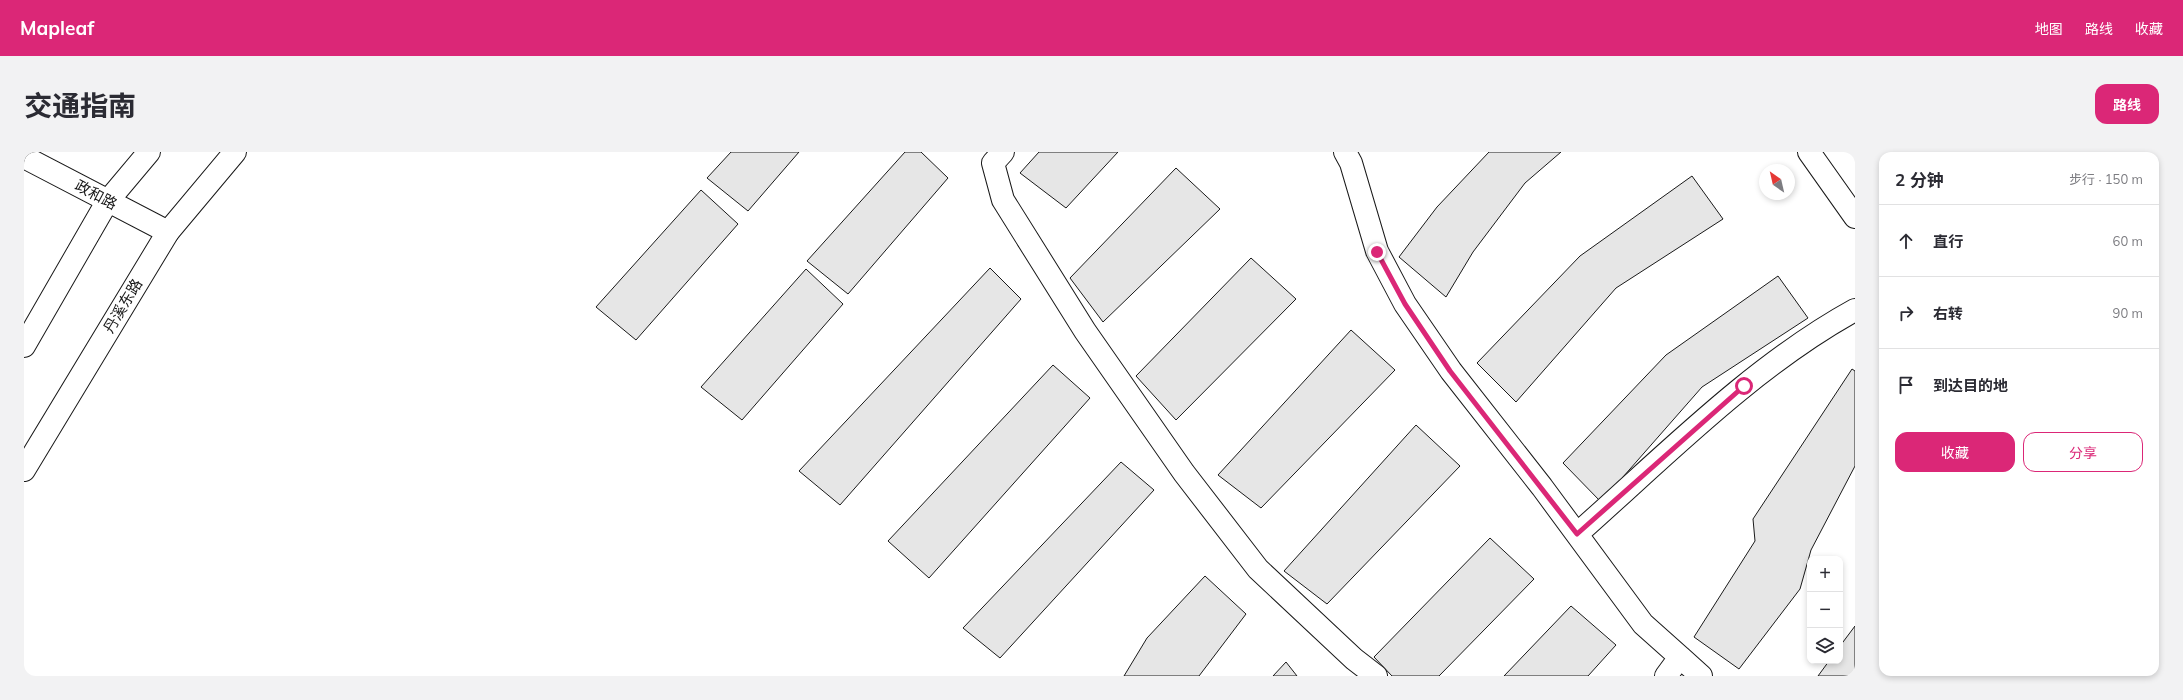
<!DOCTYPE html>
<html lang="zh">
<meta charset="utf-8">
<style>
body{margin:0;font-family:Mulish,"Noto Sans SC",sans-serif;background:#f2f2f3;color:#2b2b33}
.controls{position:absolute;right:12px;bottom:12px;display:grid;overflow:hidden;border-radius:8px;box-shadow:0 2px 6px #0003}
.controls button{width:36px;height:36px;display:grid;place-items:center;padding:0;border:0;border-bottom:1px solid #e1e1e2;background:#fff;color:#2b2b33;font:20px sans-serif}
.compass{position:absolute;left:1735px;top:12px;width:36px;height:36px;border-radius:50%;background:#fff;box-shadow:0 2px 6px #0003;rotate:326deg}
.stop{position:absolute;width:12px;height:12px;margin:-9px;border:3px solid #db2777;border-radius:50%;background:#fff}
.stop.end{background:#db2777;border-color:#fff;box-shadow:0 1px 4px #0008}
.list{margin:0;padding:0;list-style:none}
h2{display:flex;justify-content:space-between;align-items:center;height:52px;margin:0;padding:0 16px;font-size:17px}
h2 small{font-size:13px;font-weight:400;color:#7c7c81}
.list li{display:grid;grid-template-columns:26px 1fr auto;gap:12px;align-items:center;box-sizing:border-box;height:72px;padding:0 16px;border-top:1px solid #e1e1e2}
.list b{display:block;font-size:15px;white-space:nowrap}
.list em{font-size:13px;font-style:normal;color:#7c7c81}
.actions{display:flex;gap:8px;padding:12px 16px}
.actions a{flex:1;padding:9px 0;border:1px solid #db2777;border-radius:12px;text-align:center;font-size:14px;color:#db2777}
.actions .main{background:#db2777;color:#fff}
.icon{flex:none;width:22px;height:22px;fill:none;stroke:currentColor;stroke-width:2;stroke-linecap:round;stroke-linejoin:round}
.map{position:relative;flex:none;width:1831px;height:524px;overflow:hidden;border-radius:12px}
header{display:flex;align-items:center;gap:24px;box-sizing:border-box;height:56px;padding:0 20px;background:#db2777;color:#fff}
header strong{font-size:19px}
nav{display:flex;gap:22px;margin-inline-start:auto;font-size:14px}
.intro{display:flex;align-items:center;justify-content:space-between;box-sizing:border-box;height:96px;padding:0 24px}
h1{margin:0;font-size:28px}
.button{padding:10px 18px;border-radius:12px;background:#db2777;color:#fff;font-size:14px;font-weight:700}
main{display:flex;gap:24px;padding:0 24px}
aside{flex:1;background:#fff;border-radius:12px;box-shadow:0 2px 6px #0003}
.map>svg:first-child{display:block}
.building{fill:#e6e6e6;stroke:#1a1a1a}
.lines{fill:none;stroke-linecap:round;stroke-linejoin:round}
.minor-casing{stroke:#1a1a1a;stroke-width:24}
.major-casing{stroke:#1a1a1a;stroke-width:24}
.minor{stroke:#fff;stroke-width:22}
.major{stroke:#fff;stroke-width:22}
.route{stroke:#db2777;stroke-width:5}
.labels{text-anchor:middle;stroke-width:3;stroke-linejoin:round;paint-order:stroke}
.street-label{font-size:15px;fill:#1a1a1a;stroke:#fff}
</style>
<header>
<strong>Mapleaf</strong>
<nav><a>地图</a><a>路线</a><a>收藏</a></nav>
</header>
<div class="intro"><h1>交通指南</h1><a class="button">路线</a></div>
<main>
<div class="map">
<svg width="1831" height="524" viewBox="0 0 1831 524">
<rect width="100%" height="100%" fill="#fff"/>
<path class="building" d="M707,0H775L724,59L683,26Z
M881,0H897L924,26L824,142L783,109Z
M1015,0H1094L1042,56L996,21Z
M1465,0H1537L1501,31L1449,100L1422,145L1375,105L1413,55Z
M1152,16L1196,57L1079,170L1046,126Z
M1668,24L1699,67L1592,136L1492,250L1453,211L1556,104Z
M677,38L714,72L612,188L572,155Z
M1227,106L1272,147L1152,268L1112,224Z
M966,116L997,147L816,353L775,319Z
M782,117L819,152L718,268L677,235Z
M1754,124L1784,166L1678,235L1577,350L1539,311L1642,203Z
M1327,178L1371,218L1237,356L1194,323Z
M1029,213L1066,246L905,426L864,389Z
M1828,217L1831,219V314L1787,398L1776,437L1715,517L1670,485L1731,389L1729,367Z
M1392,273L1436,314L1303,452L1260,419Z
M1097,310L1130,338L976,506L939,476Z
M1466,386L1510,427L1415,524H1368L1350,505Z
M1181,424L1222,462L1175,524H1100L1123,486Z
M1547,454L1592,493L1564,524H1480Z
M1831,474V524H1794L1805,509H1816V494Z
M1262,510L1273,524H1249Z"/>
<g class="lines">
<defs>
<path id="minor" d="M979,0L969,11L979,48L1061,179L1160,321L1234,417L1330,507L1352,524
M1321,0L1327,11L1353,99L1381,152L1427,219L1518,335L1619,472L1656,505L1642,524
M1785,0L1831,65
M0,5L144,80
M1553,382C1640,305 1729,214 1831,158
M1656,505L1677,524"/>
<path id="major" d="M0,194L83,50L125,0
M0,318L144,80L211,0"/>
</defs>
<use href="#minor" class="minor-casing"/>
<use href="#major" class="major-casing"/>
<use href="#minor" class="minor"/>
<use href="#major" class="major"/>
</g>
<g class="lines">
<path class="route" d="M1353,100L1381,152L1426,219L1553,382L1720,234"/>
</g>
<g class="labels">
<g class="street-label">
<text transform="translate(72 43) rotate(28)" y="5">政和路</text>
<text transform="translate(99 154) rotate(-59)" y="5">丹溪东路</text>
</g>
</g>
</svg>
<div class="controls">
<button>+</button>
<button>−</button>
<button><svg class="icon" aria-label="layers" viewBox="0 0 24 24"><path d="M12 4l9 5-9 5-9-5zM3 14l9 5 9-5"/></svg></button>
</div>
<svg class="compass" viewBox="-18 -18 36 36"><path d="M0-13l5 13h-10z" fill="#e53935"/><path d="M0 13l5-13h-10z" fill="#7c7c81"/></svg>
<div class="stop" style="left:1720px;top:234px"></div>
<div class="stop end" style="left:1353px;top:100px"></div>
</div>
<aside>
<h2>2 分钟<small>步行 · 150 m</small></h2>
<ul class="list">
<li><svg class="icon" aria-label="ahead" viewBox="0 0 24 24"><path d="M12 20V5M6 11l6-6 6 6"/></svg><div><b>直行</b></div><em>60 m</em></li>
<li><svg class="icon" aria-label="right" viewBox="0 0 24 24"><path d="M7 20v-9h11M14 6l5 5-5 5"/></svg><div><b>右转</b></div><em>90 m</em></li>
<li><svg class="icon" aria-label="arrive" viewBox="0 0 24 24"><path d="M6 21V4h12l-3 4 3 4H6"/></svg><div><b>到达目的地</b></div></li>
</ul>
<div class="actions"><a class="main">收藏</a><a>分享</a></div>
</aside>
</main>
